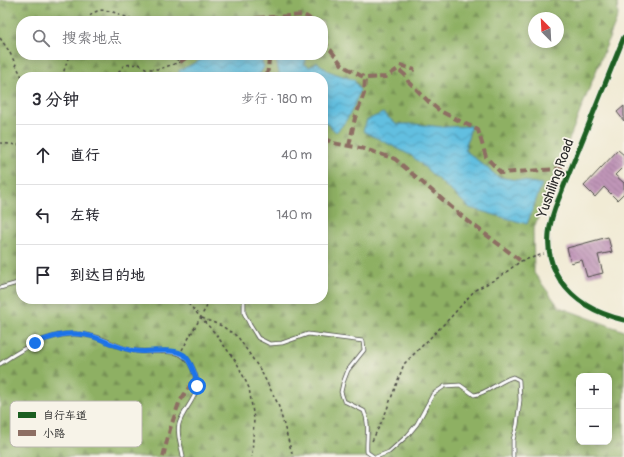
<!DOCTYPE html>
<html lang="zh">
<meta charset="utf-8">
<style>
body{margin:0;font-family:Pangolin,"LXGW WenKai TC",sans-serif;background:#f2f2f3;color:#2b2b33}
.controls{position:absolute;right:12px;bottom:12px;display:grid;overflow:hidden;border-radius:8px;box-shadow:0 2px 10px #0003}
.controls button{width:36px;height:36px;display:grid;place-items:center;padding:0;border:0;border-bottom:1px solid #e1e1e2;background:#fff;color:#2b2b33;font:20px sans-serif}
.compass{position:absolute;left:528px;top:12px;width:36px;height:36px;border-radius:50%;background:#fff;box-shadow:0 2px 10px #0003;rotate:336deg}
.stop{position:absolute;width:12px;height:12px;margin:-9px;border:3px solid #1a73e8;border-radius:50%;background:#fff}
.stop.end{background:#1a73e8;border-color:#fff;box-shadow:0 1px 4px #0008}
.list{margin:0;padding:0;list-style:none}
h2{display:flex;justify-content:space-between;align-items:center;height:52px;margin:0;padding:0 16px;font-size:17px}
h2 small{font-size:13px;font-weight:400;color:#7c7c81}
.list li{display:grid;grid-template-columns:26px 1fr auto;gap:12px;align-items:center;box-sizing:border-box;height:60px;padding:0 16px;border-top:1px solid #e1e1e2}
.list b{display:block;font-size:15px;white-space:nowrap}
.list em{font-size:13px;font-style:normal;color:#7c7c81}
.icon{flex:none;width:22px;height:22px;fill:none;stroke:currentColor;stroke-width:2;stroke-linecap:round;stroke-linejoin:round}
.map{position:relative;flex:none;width:624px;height:457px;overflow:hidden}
.search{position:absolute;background:#fff;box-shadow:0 2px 10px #0003;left:16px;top:16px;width:312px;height:44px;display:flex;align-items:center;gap:10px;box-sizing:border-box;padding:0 14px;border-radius:16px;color:#7c7c81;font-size:15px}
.panel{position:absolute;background:#fff;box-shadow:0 2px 10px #0003;left:16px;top:72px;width:312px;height:232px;border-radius:16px}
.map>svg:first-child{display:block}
.forest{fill:url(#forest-firs);stroke:#5c6e48;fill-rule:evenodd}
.water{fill:url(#water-waves);stroke:#467586}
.building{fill:url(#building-back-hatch)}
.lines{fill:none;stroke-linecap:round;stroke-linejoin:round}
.lane-casing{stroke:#494844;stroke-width:4.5}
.street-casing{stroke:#494844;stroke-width:7}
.path{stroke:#494844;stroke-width:1.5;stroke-dasharray:3 3;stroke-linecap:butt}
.lane{stroke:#fff;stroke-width:3}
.street{stroke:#fff;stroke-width:5.5}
.quiet{stroke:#8d6e63;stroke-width:4;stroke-dasharray:8 4;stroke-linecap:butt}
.cycleway-casing{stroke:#f7f3e8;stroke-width:8}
.cycleway{stroke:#1b5e20;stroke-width:5}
.route{stroke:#1a73e8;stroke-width:5}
.labels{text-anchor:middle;stroke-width:3.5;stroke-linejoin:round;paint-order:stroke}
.street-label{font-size:14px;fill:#2b2b2b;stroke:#f7f3e8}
.key{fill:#f7f3e8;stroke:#bab7af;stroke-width:1}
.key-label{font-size:11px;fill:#2b2b2b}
</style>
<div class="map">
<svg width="624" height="457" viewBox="0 0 624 457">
<defs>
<pattern id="forest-firs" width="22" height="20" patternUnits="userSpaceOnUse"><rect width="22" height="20" fill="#8eb064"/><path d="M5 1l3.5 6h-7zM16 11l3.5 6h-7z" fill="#748f53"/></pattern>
<pattern id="water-waves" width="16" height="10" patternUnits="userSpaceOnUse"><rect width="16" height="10" fill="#62bfe0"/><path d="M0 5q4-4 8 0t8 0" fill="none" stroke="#519bb6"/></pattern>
<pattern id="building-back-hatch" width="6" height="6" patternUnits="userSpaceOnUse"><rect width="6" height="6" fill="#c095b8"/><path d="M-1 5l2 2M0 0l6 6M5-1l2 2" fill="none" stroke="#9c7a96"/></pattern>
</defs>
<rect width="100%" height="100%" fill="#f7f3e8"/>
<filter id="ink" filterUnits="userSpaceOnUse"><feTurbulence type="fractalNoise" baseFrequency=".025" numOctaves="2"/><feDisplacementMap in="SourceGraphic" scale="8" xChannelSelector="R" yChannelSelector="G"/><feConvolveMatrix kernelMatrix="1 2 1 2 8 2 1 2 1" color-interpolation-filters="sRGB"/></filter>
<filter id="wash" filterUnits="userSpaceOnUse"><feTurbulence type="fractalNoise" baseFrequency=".012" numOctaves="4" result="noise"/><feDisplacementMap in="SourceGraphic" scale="16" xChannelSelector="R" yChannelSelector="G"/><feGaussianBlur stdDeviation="0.9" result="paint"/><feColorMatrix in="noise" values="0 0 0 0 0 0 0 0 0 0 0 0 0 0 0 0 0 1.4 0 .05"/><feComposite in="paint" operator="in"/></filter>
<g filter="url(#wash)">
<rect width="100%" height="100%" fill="#f1ebd5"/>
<path class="forest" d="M0,0H617L618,16L533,230L534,273L559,307L624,331V457H0ZM534,18H558V42H534ZM21,21H323V55H21ZM21,77H323V299H21ZM579,376H609V442H579Z"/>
<path class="water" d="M211,55H260L264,67L258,77H184L178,71Z
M275,55H308L304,64L310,67L317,62L328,71L354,80L360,90C354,106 349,120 336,132L323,120V77H280Z
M383,113L396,124H415L443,127L471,126L465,150L498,177L542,184L527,224L470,208L412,156L363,131L367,120Z"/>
<g id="blocks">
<path class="building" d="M624,106V121L617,112Z
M618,150L624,155V166L615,175L624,183V193L617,200L604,187L595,197L584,186Z
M608,237L612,252L598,255L603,273L587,277L582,260L571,263L567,248Z"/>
</g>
</g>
<g filter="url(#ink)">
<use href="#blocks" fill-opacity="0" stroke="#494844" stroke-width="1"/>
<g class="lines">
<defs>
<path id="lane" d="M0,288L21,282
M244,299V313L250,325L258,338L270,344L282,343L308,334L363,341L364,350L348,370L343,383L341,392L344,401L364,411C370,424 366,438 367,452L374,457
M0,364C28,344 61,327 96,337C110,341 123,350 136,351C165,355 185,341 196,377C202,394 183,409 179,424C176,436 182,446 183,457
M376,457L389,452L408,435L417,424L433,394L445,386L460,385L474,395C488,393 499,381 513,377L519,380L520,400L517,425L513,440V457"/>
<path id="street" d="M624,37L555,208C534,266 568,307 624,320"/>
</defs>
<use href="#lane" class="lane-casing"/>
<use href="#street" class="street-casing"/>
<path class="path" d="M87,21C97,0 119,15 135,21
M0,38L9,51L22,77
M171,55L179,61
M62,77L69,55
M115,77L124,65L139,64L147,69H159L180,62
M0,143L18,145L21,144
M184,299L214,332L237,363L249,388L254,419L252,457
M202,318L222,326L238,337L261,371L278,404L293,457
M182,350L211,299
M372,441L384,417L404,364L450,318L475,290L498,278L521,261L544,254"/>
<use href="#lane" class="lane"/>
<use href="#street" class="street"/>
<path class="quiet" d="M257,18L304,15L309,18L311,21
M243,21L257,18L258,21
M323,40L343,66L365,78L386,77L398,69L405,75L408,81L430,103L440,111L478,130L486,157L501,173L571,168
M180,62L190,55
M400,65L415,70
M267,77L269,59L268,55
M323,138L333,143L365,149L395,159L464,218L521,261
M349,146L355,118L364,94L365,78
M163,457L170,429L179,403L196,376"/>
<defs>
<path id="cycleway" d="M624,37L555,208C534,266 568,307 624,320"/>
</defs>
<use href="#cycleway" class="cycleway-casing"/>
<use href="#cycleway" class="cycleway"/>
</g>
</g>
<g class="lines" filter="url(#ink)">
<path class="route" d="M35,343C48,338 62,333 77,334C98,334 115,349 136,351C149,353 174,347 184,355C191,361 197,378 197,386"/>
</g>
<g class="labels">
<g class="street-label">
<text transform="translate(555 178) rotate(-70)" y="5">Yushiling Road</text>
</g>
</g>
<rect x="10" y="401" width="132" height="46" rx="6" class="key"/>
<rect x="18" y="412" width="18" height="6" fill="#1b5e20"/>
<rect x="18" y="430" width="18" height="6" fill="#8d6e63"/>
<g class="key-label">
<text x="43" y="419">自行车道</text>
<text x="43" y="437">小路</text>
</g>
</svg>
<div class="controls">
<button>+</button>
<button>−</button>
</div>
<svg class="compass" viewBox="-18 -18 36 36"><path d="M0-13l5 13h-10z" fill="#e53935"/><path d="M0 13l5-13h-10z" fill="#7c7c81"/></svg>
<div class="stop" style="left:197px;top:386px"></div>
<div class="stop end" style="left:35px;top:343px"></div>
<div class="search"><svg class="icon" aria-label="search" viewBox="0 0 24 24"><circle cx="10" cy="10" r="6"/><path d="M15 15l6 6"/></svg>搜索地点</div>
<section class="panel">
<h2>3 分钟<small>步行 · 180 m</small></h2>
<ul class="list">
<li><svg class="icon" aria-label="ahead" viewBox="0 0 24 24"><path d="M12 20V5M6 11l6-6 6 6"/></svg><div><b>直行</b></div><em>40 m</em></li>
<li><svg class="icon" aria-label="left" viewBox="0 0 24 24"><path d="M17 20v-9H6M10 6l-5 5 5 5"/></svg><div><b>左转</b></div><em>140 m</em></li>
<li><svg class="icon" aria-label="arrive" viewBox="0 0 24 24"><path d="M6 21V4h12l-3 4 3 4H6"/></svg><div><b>到达目的地</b></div></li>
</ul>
</section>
</div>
